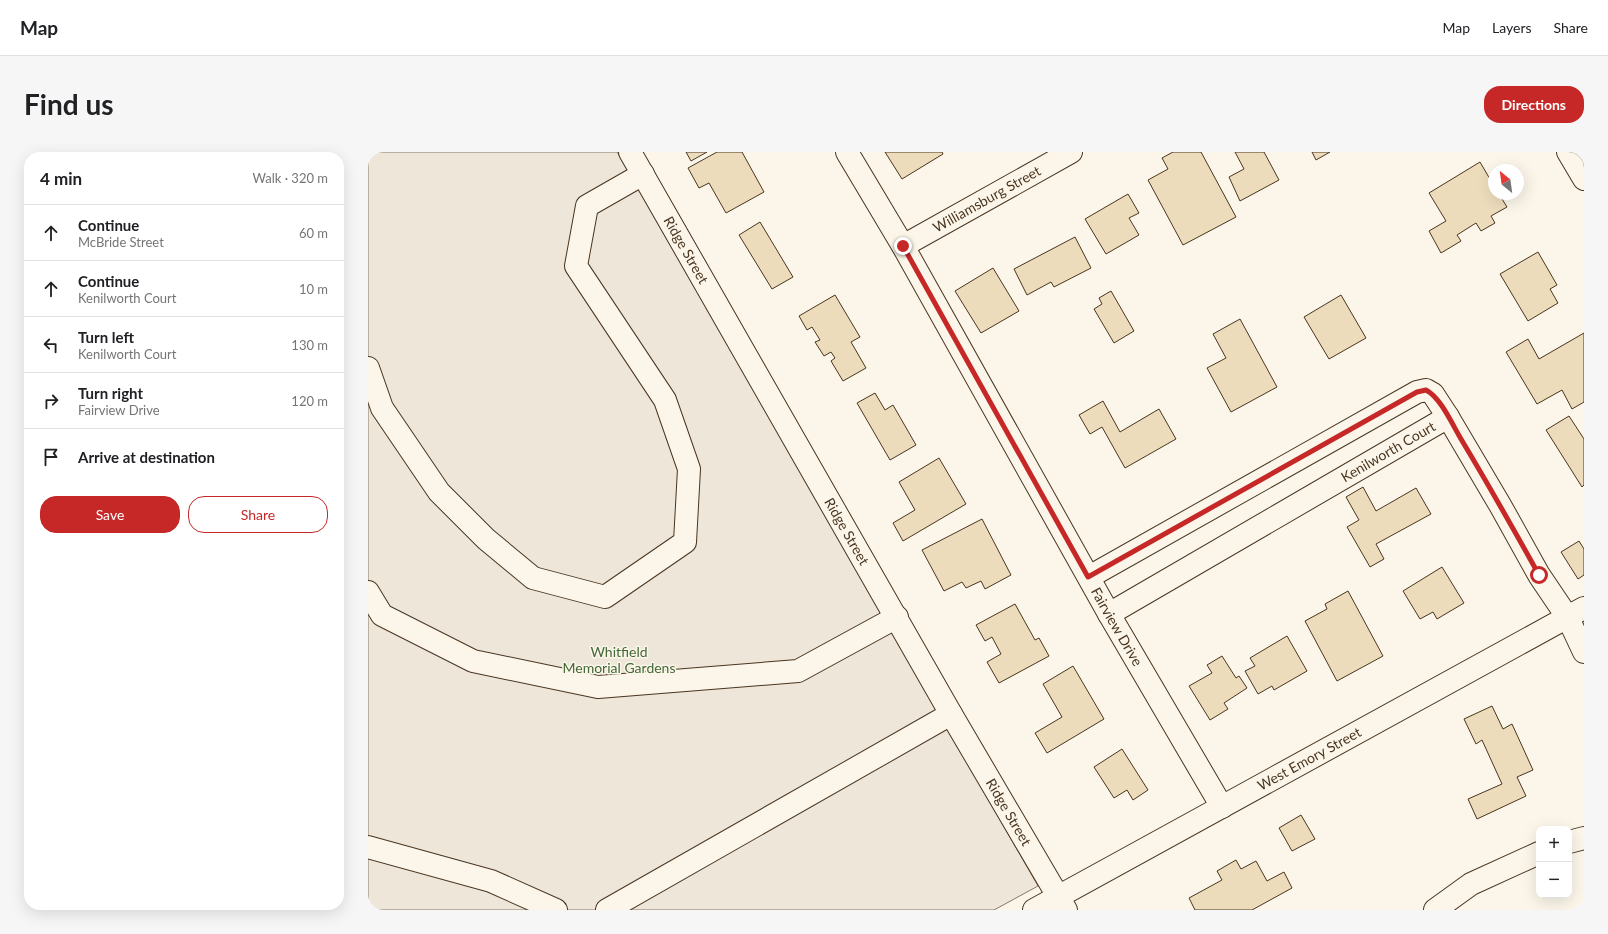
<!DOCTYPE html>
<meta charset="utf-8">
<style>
body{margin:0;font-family:Lato,sans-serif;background:#f6f6f6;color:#202124}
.controls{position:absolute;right:12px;bottom:12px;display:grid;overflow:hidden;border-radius:8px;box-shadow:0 4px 16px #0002}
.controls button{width:36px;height:36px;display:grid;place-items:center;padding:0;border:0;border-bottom:1px solid #e0e0e0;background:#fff;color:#202124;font:20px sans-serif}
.compass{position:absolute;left:1120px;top:12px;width:36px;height:36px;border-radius:50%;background:#fff;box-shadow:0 4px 16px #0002;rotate:331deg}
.stop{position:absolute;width:12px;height:12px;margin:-9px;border:3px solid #c62828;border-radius:50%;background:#fff}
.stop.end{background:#c62828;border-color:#fff;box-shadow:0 1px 4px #0008}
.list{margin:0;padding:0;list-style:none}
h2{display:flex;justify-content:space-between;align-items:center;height:52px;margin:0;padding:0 16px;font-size:17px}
h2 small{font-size:13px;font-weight:400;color:#757577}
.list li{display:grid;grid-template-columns:26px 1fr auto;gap:12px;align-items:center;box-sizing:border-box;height:56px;padding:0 16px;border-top:1px solid #e0e0e0}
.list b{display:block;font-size:15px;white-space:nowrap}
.list p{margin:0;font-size:13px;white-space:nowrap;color:#757577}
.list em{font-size:13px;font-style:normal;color:#757577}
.actions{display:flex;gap:8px;padding:12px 16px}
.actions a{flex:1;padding:9px 0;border:1px solid #c62828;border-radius:16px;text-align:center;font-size:14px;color:#c62828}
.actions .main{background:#c62828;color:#fff}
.icon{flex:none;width:22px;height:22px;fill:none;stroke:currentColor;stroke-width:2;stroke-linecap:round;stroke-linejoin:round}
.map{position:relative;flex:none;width:1216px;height:758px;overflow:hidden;border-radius:16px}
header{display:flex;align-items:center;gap:24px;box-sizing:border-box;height:56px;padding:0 20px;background:#fff;border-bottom:1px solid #e0e0e0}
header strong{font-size:19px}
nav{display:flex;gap:22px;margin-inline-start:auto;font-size:14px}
.intro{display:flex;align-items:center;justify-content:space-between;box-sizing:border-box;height:96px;padding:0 24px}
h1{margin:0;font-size:28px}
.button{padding:10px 18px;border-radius:16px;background:#c62828;color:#fff;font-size:14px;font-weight:700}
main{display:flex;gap:24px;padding:0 24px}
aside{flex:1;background:#fff;border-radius:16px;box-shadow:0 4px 16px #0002}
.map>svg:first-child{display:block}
.green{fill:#ede6d9;stroke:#887966}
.building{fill:#ecdcbc;stroke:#4a3520}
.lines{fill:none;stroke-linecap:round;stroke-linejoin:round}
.minor-casing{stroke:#4a3520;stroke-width:24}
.minor{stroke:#fbf6e9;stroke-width:22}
.route{stroke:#c62828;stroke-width:5}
.labels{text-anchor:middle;stroke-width:3;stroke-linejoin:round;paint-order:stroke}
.street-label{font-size:14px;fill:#4a3520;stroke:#fbf6e9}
.park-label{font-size:14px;fill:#436837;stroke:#fbf6e9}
</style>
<header>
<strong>Map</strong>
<nav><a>Map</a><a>Layers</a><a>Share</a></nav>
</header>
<div class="intro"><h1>Find us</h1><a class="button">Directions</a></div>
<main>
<aside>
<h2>4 min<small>Walk · 320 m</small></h2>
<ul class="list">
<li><svg class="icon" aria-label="ahead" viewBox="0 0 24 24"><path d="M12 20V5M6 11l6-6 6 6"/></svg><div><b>Continue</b><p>McBride Street</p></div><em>60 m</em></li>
<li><svg class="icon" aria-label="ahead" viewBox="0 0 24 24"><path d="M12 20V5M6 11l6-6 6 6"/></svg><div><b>Continue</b><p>Kenilworth Court</p></div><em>10 m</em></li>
<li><svg class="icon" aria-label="left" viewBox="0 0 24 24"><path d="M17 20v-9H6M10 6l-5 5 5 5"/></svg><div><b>Turn left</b><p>Kenilworth Court</p></div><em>130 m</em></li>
<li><svg class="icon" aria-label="right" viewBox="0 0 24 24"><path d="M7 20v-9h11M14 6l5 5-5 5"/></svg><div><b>Turn right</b><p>Fairview Drive</p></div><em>120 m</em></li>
<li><svg class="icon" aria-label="arrive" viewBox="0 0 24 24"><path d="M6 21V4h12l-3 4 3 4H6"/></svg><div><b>Arrive at destination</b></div></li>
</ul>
<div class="actions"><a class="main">Save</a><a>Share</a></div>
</aside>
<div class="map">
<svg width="1216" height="758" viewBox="0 0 1216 758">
<rect width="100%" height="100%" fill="#fbf6e9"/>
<path class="green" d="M0,0H249L670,734L626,758H0Z"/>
<path class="building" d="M318,0H339L323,9Z
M349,0H374L396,40L358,61L341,31L331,36L320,16Z
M517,0H574L575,2L534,27Z
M805,0H833L868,65L815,93L780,28L800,17L794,6Z
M867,0H896L911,28L872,49L861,25L876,17Z
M944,0H962L948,8Z
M1112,10L1126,34V42H1131L1139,55L1123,64L1127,71L1113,79L1108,71L1089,83L1093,89L1073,101L1061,79L1078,69L1061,41Z
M760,42L771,61L761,66L771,83L738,102L717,67Z
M392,70L425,125L404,137L371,83Z
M707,85L723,116L686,135L683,130L659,143L646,117Z
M1170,100L1189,133L1182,137L1190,151L1160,169L1132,122Z
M625,116L651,159L613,181L587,139Z
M743,139L766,179L746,191L726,157L734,152L731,146Z
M467,143L492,185L483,190L498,216L475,229L463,209L467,206L463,200L456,204L447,190L452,188L444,175L439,178L431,164Z
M973,143L998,186L961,207L936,165Z
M872,167L909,235L863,260L839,216L858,206L845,182Z
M1216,181V250L1204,257L1194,238L1169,252L1138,200L1160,187L1171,207Z
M507,241L517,258L525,253L548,293L522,308L489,251Z
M735,249L752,280L791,257L808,287L757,316L734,275L722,282L711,263Z
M1201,264L1216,287V333L1214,335L1178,278Z
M571,306L598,352L535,389L525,371L547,358L531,330Z
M995,335L1008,359L1048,336L1063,362L1008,392L1016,407L1002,415L979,375L991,368L978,345Z
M614,367L643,423L617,437L613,429L598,436L594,430L576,439L554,398Z
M1211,389L1216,397V423L1210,427L1193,400Z
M1074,415L1096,451L1069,467L1065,460L1052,467L1035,439Z
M980,439L1015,504L969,529L937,469L959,457L957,452Z
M647,452L667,488L671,486L681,504L631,531L619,510L633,502L624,485L617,489L608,473Z
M919,484L939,519L906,538L904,534L890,542L877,519L887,514L882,506Z
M854,504L868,526L871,524L879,536L856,551L860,557L842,568L821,534L844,521L839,513Z
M705,514L736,567L679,601L667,581L694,565L675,532Z
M1124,554L1135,577L1144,572L1165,618L1149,625L1158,644L1109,667L1100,647L1134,632L1114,588L1108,592L1096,567Z
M754,597L780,638L765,648L759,638L746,646L726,615Z
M933,663L947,687L924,699L911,676Z
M868,708L873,717L888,709L899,729L916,720L924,736L884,758H827L821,746L854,728L849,719Z"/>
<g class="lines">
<defs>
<g id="minor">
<path id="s1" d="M262,0L583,562L698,758"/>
<path id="s2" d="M479,0L535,94L741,462L854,655"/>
<path d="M1200,0L1216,27"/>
<path id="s3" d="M535,94L703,0"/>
<path d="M0,216L14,256L71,340L118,387L165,426L237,445L317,390L321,317L297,248L208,114L219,54L275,22"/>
<path d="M721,425L1049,240L1058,238L1065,242L1080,265L1132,353L1171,423L1200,466L1216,500"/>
<path d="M0,440L14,463L105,509L230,535L430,519L529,465"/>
<path id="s4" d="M741,462L1080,265"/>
<path d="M1201,690L1216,686"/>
<path d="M0,695L123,729L188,758"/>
<path d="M239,758L583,562"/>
<path id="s5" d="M666,758L1216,456"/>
<path d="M1067,758L1103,732L1171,701"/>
</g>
</defs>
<use href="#minor" class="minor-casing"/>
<use href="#minor" class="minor"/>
</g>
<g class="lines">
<path class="route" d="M535,94L720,425L1049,240L1058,238C1073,246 1084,272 1093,287C1120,332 1146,378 1171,423"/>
</g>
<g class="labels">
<g class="street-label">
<text dy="5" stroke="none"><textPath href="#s3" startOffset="96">Williamsburg Street</textPath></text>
<text dy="5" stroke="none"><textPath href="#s1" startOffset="113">Ridge Street</textPath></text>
<text dy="5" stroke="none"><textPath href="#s4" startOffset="323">Kenilworth Court</textPath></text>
<text dy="5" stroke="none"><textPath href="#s1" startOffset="437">Ridge Street</textPath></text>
<text dy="5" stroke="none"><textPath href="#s2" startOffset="546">Fairview Drive</textPath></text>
<text dy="5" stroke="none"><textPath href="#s5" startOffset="314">West Emory Street</textPath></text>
<text dy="5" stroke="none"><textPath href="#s1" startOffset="761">Ridge Street</textPath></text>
</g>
<g class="park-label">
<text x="251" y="505">Whitfield<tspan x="251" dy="16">Memorial Gardens</tspan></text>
</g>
</g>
</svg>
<div class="controls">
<button>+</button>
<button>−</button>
</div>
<svg class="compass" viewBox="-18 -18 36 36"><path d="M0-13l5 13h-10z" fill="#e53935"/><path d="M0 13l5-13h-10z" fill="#757577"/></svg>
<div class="stop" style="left:1171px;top:423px"></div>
<div class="stop end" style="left:535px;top:94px"></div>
</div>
</main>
